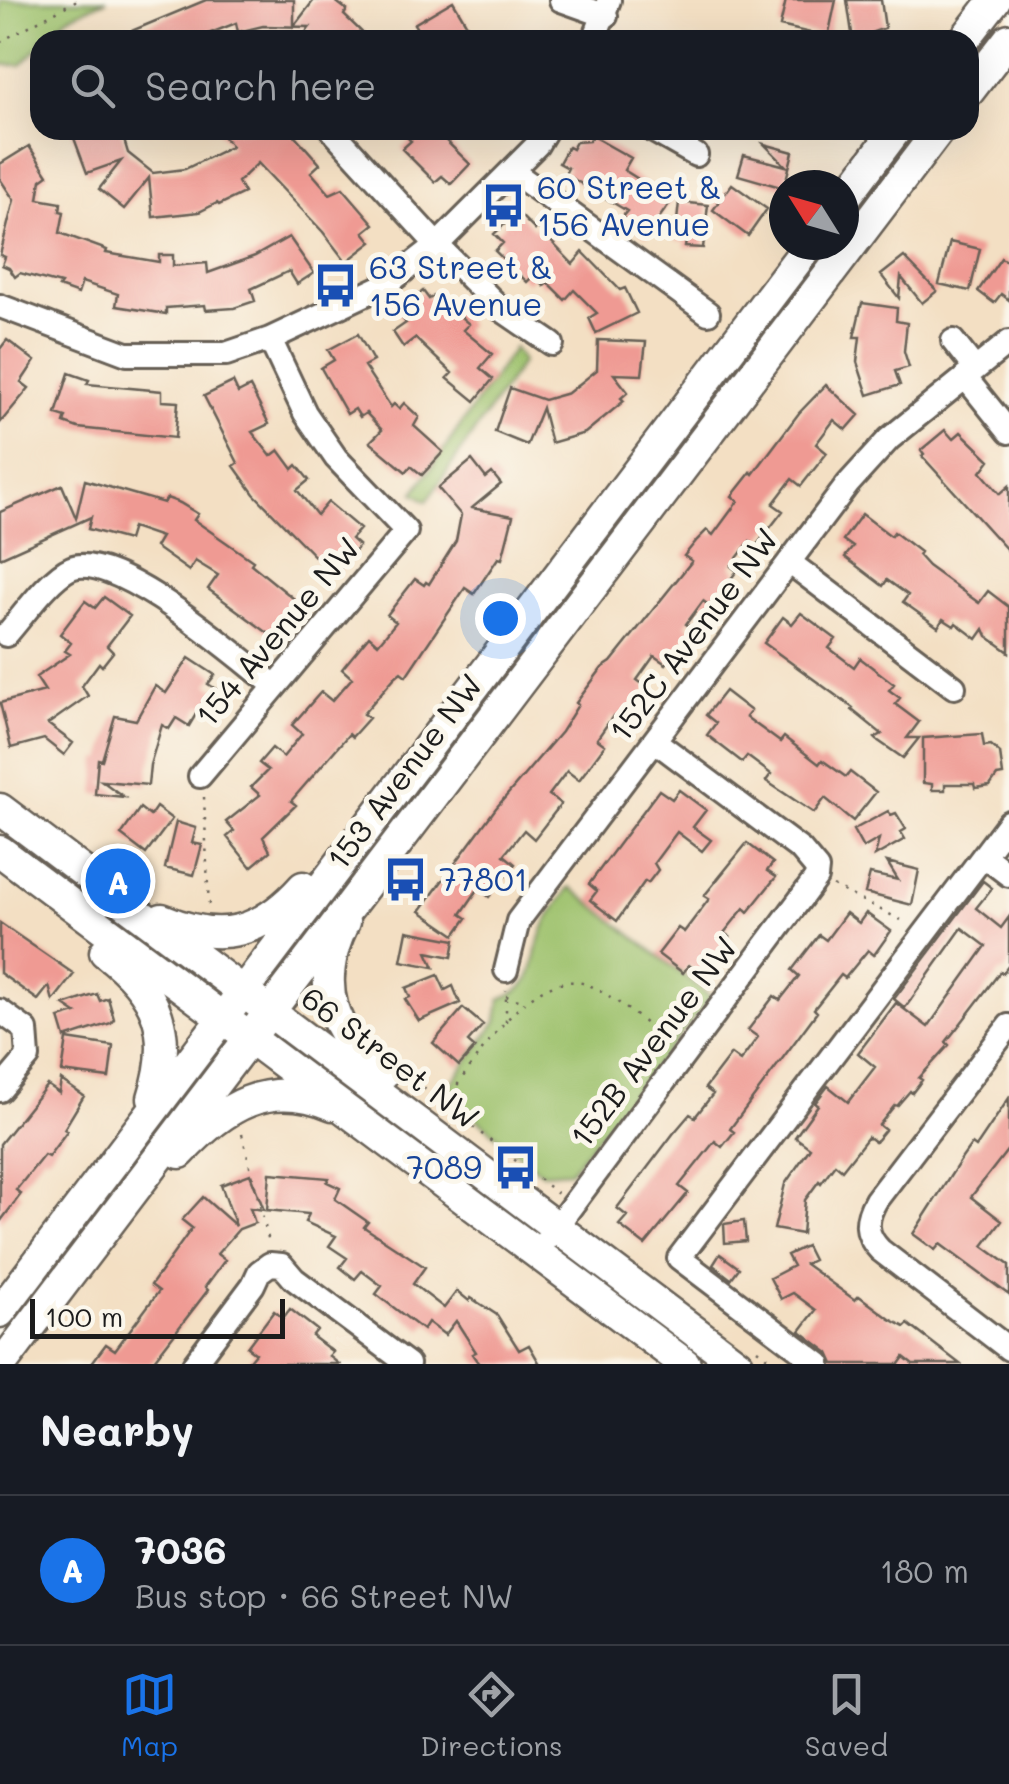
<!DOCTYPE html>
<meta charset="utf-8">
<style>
body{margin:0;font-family:Mali,sans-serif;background:#20242c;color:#f1f3f6}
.compass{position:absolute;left:769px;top:170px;width:90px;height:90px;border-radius:50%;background:#171b24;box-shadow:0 10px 40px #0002;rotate:307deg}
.scale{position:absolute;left:30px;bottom:25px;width:255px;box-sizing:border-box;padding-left:10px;border:5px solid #1c1c1c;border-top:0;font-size:28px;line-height:35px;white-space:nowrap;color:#1c1c1c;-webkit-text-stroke:8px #fbf7ec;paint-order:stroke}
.you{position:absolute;left:500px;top:618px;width:35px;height:35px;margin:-25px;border:8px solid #fff;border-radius:50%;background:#1a73e8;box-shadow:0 0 0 15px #1a73e833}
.badge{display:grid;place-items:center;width:65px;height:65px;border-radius:50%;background:#1a73e8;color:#fff;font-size:32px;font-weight:700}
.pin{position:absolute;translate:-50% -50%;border:5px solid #fff;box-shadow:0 2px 10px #0006}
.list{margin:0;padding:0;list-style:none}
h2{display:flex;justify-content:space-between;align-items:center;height:130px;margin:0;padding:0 40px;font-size:42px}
h2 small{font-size:32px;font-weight:400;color:#9ea1a6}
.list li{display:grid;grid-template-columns:65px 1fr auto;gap:30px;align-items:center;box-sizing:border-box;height:150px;padding:0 40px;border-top:2px solid #363941}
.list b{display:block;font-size:38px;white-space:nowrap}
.list p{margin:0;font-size:32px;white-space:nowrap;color:#9ea1a6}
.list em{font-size:32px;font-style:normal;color:#9ea1a6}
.icon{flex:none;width:55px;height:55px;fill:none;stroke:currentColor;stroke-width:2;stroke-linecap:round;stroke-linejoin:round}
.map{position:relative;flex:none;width:1009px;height:1364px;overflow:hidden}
.search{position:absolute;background:#171b24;box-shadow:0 10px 40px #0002;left:30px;right:30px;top:30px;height:110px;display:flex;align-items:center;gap:25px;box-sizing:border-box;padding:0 35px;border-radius:30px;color:#9ea1a6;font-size:38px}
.sheet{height:280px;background:#171b24}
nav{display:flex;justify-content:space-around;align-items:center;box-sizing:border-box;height:140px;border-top:2px solid #363941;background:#171b24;font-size:28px;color:#9ea1a6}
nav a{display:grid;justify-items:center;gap:5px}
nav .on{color:#1a73e8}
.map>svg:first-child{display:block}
.green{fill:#9dc16c;stroke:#5c6e44;stroke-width:2.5}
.building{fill:#ef9a93}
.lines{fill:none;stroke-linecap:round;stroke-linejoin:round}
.minor-casing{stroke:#676056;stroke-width:28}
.major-casing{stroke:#676056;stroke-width:35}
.path{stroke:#676056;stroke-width:2.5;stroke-dasharray:2.5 8;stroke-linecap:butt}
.minor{stroke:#fff;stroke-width:22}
.major{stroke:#fff;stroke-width:30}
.labels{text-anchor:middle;stroke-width:10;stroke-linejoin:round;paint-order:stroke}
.transit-label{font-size:32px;fill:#164399;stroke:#fbf7ec;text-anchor:start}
.street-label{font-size:32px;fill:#1c1c1c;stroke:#fbf7ec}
</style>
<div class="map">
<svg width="1009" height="1364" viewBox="0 0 1009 1364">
<rect width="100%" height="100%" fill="#fbf7ec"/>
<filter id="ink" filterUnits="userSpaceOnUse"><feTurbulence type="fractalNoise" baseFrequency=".01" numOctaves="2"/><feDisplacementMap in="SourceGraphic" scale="20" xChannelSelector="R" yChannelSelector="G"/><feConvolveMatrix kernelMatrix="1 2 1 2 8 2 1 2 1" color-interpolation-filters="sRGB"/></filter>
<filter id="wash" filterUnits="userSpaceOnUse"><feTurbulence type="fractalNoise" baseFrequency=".0048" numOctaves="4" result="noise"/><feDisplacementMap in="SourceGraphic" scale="40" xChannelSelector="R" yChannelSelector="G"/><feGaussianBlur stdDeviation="2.25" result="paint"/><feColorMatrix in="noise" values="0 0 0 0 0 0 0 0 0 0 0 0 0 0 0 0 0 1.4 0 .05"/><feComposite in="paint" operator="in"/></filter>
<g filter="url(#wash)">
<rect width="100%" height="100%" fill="#f3dfc3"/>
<path class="green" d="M0,0H107L68,17L45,40H40V46L21,65H0Z
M514,348L522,362L427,501L414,493Z
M570,887L711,997L570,1171L542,1173L445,1092L497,1021L500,999C542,985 529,962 544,928C550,914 561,900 570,887Z"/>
<g id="blocks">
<path class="building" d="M206,0H294V26L314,0H334L347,10L344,15L370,40H300L310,27L263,26L238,32L236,23L208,34L210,40H110Z
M786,0H836L828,37L780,26Z
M847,0H881L885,28L873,32L874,40H853Z
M453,1L476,40H424L414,24Z
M71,130H121L128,153L153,173L185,169L232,146L217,130H290L320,164L311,172L330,194L343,188L374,224L364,232L372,242L346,262L323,232L258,163L238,182L244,193L219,205L217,203L199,212L153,217L149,178L124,209L99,189L121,161L87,173Z
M400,130H435L470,164L451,184L442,176L435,182L402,149L411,141Z
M592,136L631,158L624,170L672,200L646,236L622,217L627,211L565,174L568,168L559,163L568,147L572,149L576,142L589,141Z
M764,144L793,152L784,188L738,175L744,155L786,166Z
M29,146L48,175L41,180L38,199L61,203L60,211L64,212L60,233L107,250L106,253L159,262V255H173V266L207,263L208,273L255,256L289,237L314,273L297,284L289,271L251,289L255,301L234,308L206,310L205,305L166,308V314L116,306L118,294L82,282L78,294L59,287L61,284L20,273L15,277L9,268L2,265L5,257L0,255L14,200L0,179V164Z
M732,184L767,209L748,236L713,210Z
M679,202L708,205L703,248L685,247L686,241L675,240Z
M517,212L535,230L537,227L573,264L583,252L620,290L625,288L637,313L596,333L589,318L597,313L574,290L565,300L548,283L544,286L534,275L527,282L495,251L503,243L494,234Z
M950,242L980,249L970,291L939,284Z
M904,257L937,291L922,303L901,277L899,298L881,275Z
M1001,258L1009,263V300L1001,294L994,303L978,291Z
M423,291L429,299L434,296L450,316L454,311L469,324L463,330L492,354L480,368L493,379L475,401L447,378L452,373L415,338L403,347L393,332L406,323L397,311Z
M862,303L897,308L896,321L907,323L904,351L909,367L895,371L900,385L868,395L857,362L860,337H854Z
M358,334L373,361L364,366L391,407L394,404L399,409L404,403L419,417L414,426L443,452L422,475L411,466L406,472L370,442L382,430L366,413L360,417L355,409L347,414L321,368L334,360L328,350Z
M7,340L35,361L21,382L29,388L0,423V349Z
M598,340L646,342L642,375L614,374L628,392L621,398L624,401L585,433L551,443L542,408L527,445L495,432L510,388L544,400L568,393L597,370Z
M69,373L89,380L87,384L162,391V401L178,402L175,438L78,428L64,423L66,417L56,414Z
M233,382L238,393L250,387L269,424L252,432L271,456L279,450L293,469L297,465L309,480L297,490L317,515L328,502L360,529L351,539L359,546L334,576L254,494L234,466L238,463L204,396Z
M826,385L859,415L846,430L834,420L816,444L827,453L801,486L792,479L773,504L783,511L756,546L750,541L731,566L737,571L710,606L703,601L686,624L693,629L666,664L654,656L637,680L648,688L622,723L613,716L597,739L605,745L579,780L567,771L549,795L561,804L534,839L524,830L504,855L515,864L489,897L479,888L461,914L467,918L455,935L420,911L496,808L561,732L578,705L576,703L602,668L611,662L692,561L684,556L697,540L707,530L713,535L738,501L732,496L751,472L753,474L799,413Z
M945,430L953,439L961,432L990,460L981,472L1000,494L1009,486V552L922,456L924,454L921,450Z
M472,460L486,478L492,473L501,484L472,508L513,516L502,559L498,558L474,594L465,588L406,676L401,672L395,677L363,714L369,718L352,737L349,734L291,801L296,805L263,837L270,851L251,867L227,837L234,831L226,822L260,795L251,787L268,770L259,763L272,748L283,757L302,734L292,725L321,692L332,701L352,678L342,669L369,636L378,644L396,622L387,615L415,579L424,585L426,582L429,584L456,541L461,515L438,488Z
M85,480L164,503L167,498L180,503L198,514L194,520L253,561L251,564L304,607L291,624L284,620L272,636L208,589L218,575L195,561L189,571L155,547L161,537L132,527L128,540L88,529L91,517L0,558V512L62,485L76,518Z
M862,514L891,536L894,532L920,552L918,555L928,566L979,603L988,591L1009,607V652L987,636L984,629L977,639L956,623L954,626L943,619L938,627L903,602L908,595L887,580L883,586L845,557L853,547L843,540Z
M104,597L130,616L107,646L113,652L102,666L99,663L82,686L88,696L48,724L73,743L64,755L44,739L11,748L0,703L45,691L36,677L70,654L65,651L71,643L60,634L85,601L95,608Z
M801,613L836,639L829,648L854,667L860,658L894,684L889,690L900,698L895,704L919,722L907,738H919L903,758L877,740L875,738L882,734L852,710L853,708L764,643L783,617L792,624Z
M189,658L215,675L208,684L222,693L211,710L202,704L189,726L176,718L169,729L162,725L150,765L148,785L102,781L124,797L95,794L98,759L102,760L115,716L136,720L155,686L166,693Z
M725,691L751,711L746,717L780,742L784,737L819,764L822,760L846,777L850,772L876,792L853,821L825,798L814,813L766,781L771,774L747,756L742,762L707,735L716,723L706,715Z
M982,734L984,746L991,745L1000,753L1003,775L997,776L990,786L975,788L974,784H945V790H932V784L923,783V738Z
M659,790L672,799L679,790L706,810L693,827L711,840L702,851L677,832L654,863L658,870L648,883L645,881L617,921L590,900L597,891L589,884Z
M156,807L172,819L146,854L121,835L140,808L150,816Z
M888,811L891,815L896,813L906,829L901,832L905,839L875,856L879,839L863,848L853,830Z
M176,822L196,828L192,843L202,845L194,875L165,868Z
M747,843L773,863L767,871L776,877L748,912L744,908L724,933L730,937L701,975L689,965L683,973L658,954L678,928L684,932L709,899L704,896Z
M887,862L919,870L912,905L865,893L870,874L898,880Z
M983,881L992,888L976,908L1001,928L1009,917V965L1003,973L1000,972L961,1023L946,1042L949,1045L919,1078L922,1080L912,1093L910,1091L897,1106L895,1105L879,1125L885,1130L875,1142L868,1137L842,1170L835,1164L821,1183L819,1181L805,1200L802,1234L774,1229L785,1184L810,1148L795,1137L818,1105L815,1103L828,1086L848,1102L875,1067L858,1053L896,1003L928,1027L986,946L962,928L905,1008L894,999Z
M846,913L859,923L866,913L891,931L874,955L868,950L845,978L841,975L814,1009L817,1012L730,1129L734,1132L722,1147L715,1141L679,1186L688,1193L645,1245L619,1225L627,1216L617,1208L673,1134L690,1114L695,1117L713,1094L705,1088L731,1054L740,1061L758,1037L748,1030L774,996L780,1000L799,976L792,970L819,935L826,940Z
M0,923L74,974L53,1001L49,986L38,1000L0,973Z
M407,931L455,940L452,957L427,952L434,967L401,961Z
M438,975L445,990L453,986L460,1003L419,1021L405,999L410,997L406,988Z
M97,994L100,1001L108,998L114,1019L111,1023L65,1038L59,1018L76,1013L64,1005Z
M463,1008L483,1025L468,1042L475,1048L459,1066L433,1043Z
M67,1039L113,1046L109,1078L62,1072Z
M61,1080L84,1096L64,1129L67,1131L48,1157L44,1155L16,1190L21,1194L0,1222V1144L47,1085L59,1093Z
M1009,1098V1148L971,1197L1002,1221L983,1246L1009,1265V1295L940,1244L935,1250L913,1234L962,1158L972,1144L976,1147Z
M270,1173L329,1178L327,1182L340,1188L335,1199L368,1222L364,1227L425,1267L413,1284L444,1308L457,1291L469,1301L471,1298L497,1315L519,1350L529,1345L540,1364H479L472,1354L476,1352L456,1321L445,1335L428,1322L423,1330L376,1294L382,1286L362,1271L355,1279L340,1267L347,1258L329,1246L336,1236L305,1222L309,1214L267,1210Z
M250,1174L264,1210L250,1208L255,1223L239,1229L217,1254L225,1260L205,1287L208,1290L151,1364H91L106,1344L115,1350L159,1291L151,1285L192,1228L182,1220L203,1197L236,1226L221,1185Z
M744,1221L746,1241L725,1243L724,1224Z
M806,1246L813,1260L805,1264L855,1300L859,1296L890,1319L905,1327L908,1324L960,1364H913L904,1357L899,1364H834L829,1353L800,1331L816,1310L793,1293L781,1299L770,1278L793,1266L787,1255Z
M720,1254L739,1268L731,1279L713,1265Z
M290,1309L317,1330L312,1336L333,1352L329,1356L339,1364H246L255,1353L247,1347L274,1311L283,1318Z"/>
</g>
</g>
<g filter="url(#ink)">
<use href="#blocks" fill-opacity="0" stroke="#676056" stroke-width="2.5"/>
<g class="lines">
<defs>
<path id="minor" d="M561,0L606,16
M594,40L609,0
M332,130L437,245L502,310L552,344
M652,130L696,155
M512,171L708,313
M0,306L127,354H226L270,339L387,284L437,245L537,145L546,130
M953,341L975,369
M965,377L1009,432
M789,562L954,687
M6,635C22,617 50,577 71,568C115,549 239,658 275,686
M200,776L406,531L336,458L305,413L270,339
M984,856L1009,875
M506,970L518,921L848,484L889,439L1009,342
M0,1011L26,1030L28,1057L0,1090
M1009,1026L876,1200C865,1219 864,1234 880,1250L1009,1349
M547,1239L816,878L817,869L801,850L655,741
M194,1364L253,1285L259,1272L270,1264L282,1265L294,1279L408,1364
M819,1364L679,1258L1009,822"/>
<path id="major" d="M964,40L995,0
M969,91L1009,39
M844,199L896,130
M0,809L738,1364
M0,851L685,1364
M162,919C220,944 261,934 303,887
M344,922C313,986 331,1031 382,1075
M105,952C159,993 174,1033 153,1098
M180,1153C224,1106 268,1078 333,1105
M0,1312L809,245
M2,1364L939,130"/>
</defs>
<use href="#minor" class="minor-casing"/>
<use href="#major" class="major-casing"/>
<path class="path" d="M0,42L77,0
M204,797L209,909
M833,886L907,923
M506,996L522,1001
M506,1022V990
M407,1075L558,1194
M445,1102C475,1063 534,957 593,987C621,1001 645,1024 669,1043
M242,1134L269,1242
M757,1349L776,1364"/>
<use href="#minor" class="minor"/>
<use href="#major" class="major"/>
</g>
</g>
<defs>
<symbol id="bus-bare" viewBox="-9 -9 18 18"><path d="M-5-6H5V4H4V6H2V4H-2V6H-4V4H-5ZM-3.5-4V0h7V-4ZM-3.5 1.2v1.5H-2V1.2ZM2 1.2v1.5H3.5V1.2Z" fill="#1a4fb4" stroke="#fbf7ec" stroke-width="2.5" paint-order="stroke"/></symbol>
</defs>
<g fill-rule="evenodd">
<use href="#bus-bare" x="472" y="174" width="63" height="63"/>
<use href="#bus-bare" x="304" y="254" width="63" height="63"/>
<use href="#bus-bare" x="374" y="848" width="63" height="63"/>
<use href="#bus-bare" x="484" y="1136" width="63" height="63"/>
</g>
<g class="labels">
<g class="transit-label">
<text x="537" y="199">60 Street &amp;<tspan x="537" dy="37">156 Avenue</tspan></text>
<text x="369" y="279">63 Street &amp;<tspan x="369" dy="37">156 Avenue</tspan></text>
<text x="439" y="891">77801</text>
<text x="482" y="1179" text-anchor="end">7089</text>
</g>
<g class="street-label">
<text transform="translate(278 632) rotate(-50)" y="11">154 Avenue NW</text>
<text transform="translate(694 635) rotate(-53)" y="11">152C Avenue NW</text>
<text transform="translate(405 772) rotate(-53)" y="11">153 Avenue NW</text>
<text transform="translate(654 1042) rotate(-53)" y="11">152B Avenue NW</text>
<text transform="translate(390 1058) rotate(37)" y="11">66 Street NW</text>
</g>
</g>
</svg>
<svg class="compass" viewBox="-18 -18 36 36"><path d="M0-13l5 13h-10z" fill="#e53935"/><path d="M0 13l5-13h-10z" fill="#9ea1a6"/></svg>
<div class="scale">100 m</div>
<div class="you"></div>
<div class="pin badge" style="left:118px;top:881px">A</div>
<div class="search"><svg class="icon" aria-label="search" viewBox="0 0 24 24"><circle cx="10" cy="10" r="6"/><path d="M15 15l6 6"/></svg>Search here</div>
</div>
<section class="sheet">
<h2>Nearby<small></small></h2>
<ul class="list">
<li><span class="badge">A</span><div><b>7036</b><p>Bus stop · 66 Street NW</p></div><em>180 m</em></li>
</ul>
</section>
<nav>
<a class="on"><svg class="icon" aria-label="map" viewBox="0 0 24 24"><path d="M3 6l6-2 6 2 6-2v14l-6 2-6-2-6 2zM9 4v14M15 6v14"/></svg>Map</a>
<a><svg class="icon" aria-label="directions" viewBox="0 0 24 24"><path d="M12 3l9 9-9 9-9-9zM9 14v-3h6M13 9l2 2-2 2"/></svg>Directions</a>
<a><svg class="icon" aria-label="saved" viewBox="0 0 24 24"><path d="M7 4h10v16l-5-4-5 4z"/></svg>Saved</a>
</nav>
